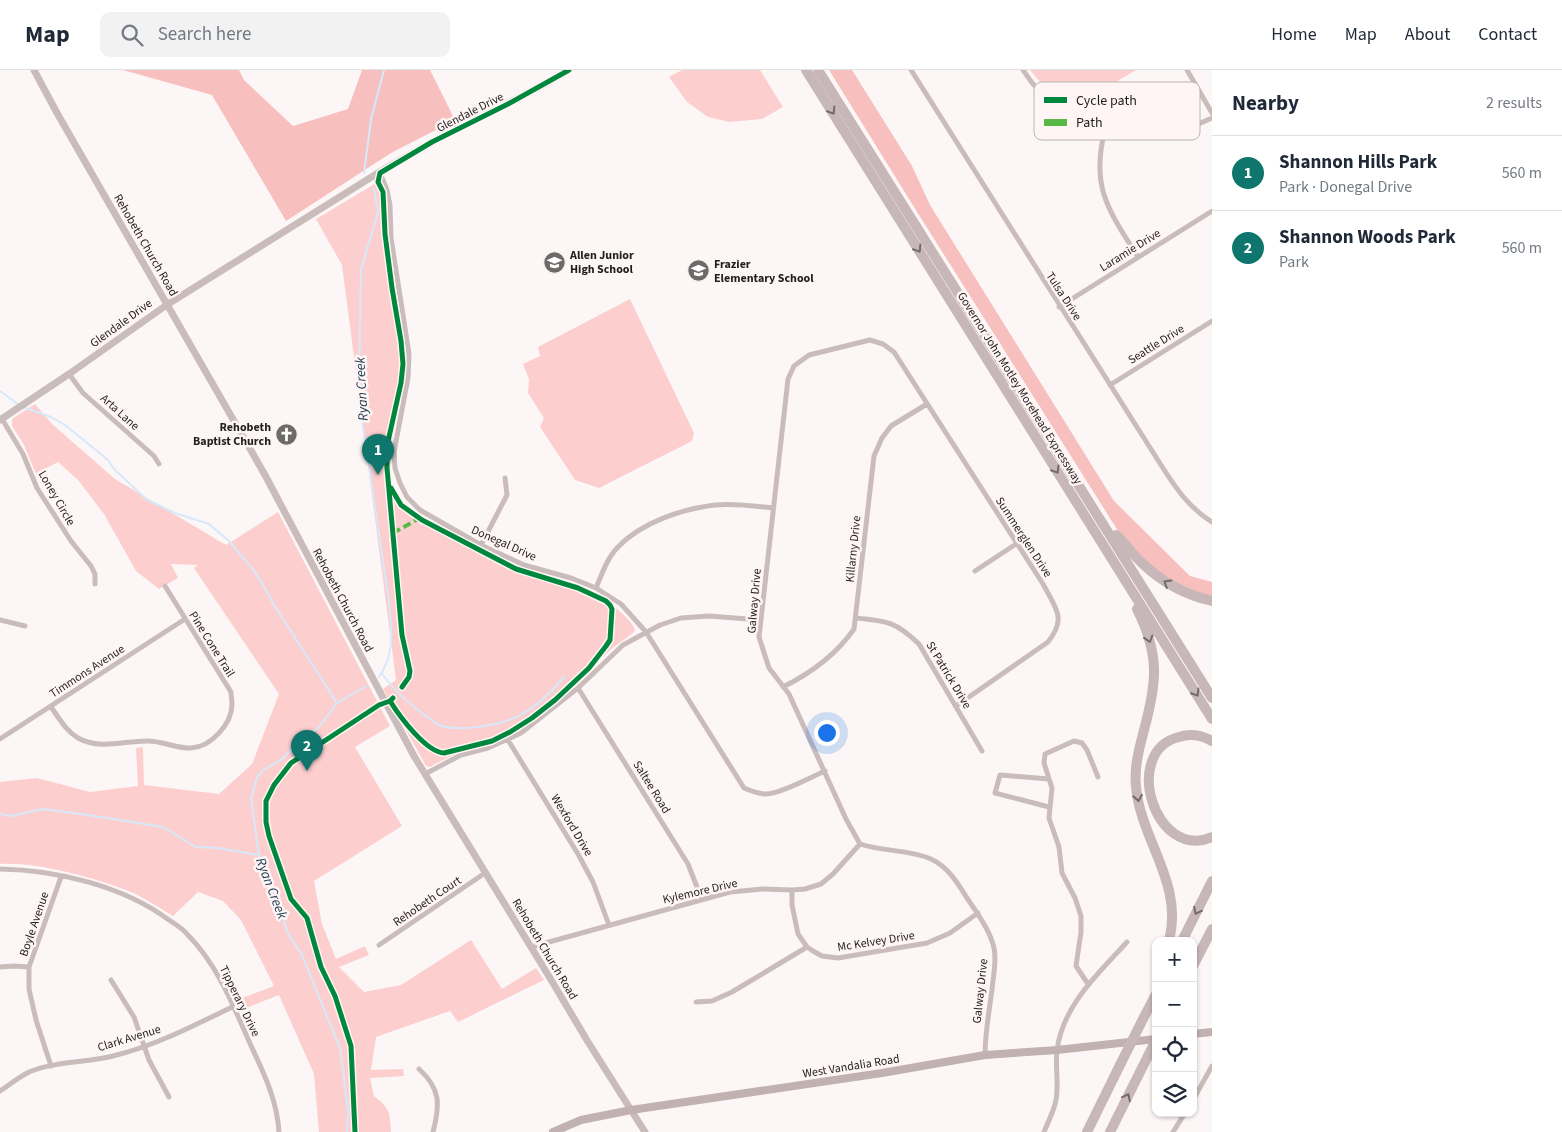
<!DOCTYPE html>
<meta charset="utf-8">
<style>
body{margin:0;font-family:"Source Sans 3",sans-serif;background:#f2f2f3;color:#1f2937}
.controls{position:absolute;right:15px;bottom:15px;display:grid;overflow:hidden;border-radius:10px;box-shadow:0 1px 4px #0004}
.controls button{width:45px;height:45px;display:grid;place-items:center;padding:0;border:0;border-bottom:1px solid #e0e1e3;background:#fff;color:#1f2937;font:25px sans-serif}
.you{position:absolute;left:826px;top:662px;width:18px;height:18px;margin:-12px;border:4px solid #fff;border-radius:50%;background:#1a73e8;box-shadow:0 0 0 8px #1a73e833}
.badge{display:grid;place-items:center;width:32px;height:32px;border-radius:50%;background:#0f766e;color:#fff;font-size:16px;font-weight:700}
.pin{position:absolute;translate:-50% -41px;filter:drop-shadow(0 1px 2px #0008)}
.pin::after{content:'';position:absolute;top:26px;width:18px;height:15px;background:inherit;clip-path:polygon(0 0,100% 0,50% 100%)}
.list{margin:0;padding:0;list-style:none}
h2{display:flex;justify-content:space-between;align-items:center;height:65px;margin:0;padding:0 20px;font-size:21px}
h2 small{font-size:16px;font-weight:400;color:#747a83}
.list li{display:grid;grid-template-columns:32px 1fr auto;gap:15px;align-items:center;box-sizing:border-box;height:75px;padding:0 20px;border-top:1px solid #e0e1e3}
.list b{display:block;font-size:19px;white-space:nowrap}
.list p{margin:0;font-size:16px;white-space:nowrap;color:#747a83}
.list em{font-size:16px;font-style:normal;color:#747a83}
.icon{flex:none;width:28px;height:28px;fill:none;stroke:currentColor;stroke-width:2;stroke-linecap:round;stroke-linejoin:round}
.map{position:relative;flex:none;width:1212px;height:1062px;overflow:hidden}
header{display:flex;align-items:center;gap:30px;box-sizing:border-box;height:70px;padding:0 25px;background:#fff;border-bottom:1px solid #e0e1e3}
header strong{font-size:24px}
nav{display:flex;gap:28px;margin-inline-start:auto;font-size:18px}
.search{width:350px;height:45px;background:#f2f2f3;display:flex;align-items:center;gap:12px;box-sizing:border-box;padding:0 18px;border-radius:10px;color:#747a83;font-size:19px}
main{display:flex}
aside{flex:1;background:#fff}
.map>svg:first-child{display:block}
.green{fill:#fccfce}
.forest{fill:#f7bfbe}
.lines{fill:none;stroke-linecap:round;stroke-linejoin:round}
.stream{stroke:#d6e9fb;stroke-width:2}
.minor{stroke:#cbbcbc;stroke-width:5}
.tertiary{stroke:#cbbcbc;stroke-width:7}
.secondary{stroke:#c1b1b0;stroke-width:8}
.motorway{stroke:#c8b7b8;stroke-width:10}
.motorway-bridge{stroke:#c8b7b8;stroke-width:10}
.quiet{stroke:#58b947;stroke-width:4;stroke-dasharray:8 4;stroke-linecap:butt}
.cycleway-casing{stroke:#fef5f4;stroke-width:8}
.cycleway{stroke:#00873e;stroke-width:5}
.oneway{stroke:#746a6b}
.labels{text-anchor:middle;stroke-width:5;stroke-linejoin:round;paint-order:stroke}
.street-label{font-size:12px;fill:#211e1e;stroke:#fef5f4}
.poi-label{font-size:12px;font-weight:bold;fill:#211e1e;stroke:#fef5f4;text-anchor:start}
.water-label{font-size:14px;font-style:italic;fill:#183851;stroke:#fef5f4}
.key{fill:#fef5f4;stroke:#bcb4b4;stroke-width:1}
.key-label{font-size:14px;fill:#211e1e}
</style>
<header>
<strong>Map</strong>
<div class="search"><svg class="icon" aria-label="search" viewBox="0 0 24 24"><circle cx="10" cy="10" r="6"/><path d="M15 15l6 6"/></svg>Search here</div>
<nav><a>Home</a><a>Map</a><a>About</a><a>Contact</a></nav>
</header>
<main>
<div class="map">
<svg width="1212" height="1062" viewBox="0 0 1212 1062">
<rect width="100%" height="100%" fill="#fcf7f6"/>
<path class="green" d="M682,0H760L783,37L762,49L729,52L708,47L687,32L669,7Z
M1030,0H1136L1106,18L1089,48C1065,35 1047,22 1030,0Z
M378,112C387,129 383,144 385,163C386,181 389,198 391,216C395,242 403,268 403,294C402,337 370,391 397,430C411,449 454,466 475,477C489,485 503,493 518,500C555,515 595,517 625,546C629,551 634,554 635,561C627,569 616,574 608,582C578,609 551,642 515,662C487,676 457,680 430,697L426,696L383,619L396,610L342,195L316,149Z
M630,229L694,363L692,371L599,418L575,410L540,357L544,348L528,323L529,309L523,294L540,286L538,277Z
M35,334L52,354L115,409L226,475L278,442L390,656L355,677L402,756L314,811L322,854L336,889L365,876L369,885L339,897L364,922L401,915L471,870L502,919L536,898L544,910L458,952L450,941L376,967L371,1000L403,999L404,1006L370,1008L374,1026C390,1038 390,1042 391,1062H319L314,1004L279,925L241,940L237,930L274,916L241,850L223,831L198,822L173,846C158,837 142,826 126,820C92,807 36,792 0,794V712L37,708L90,722L138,716L136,678L143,677L144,715L219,724L252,694L279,624L194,498L198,495L171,494L178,508L159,519L136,501L104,444L78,410L58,392L36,404L24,375L12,356V349Z"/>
<path class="forest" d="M123,0H239L244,10L293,56L348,39L362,0H430L455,50L391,83L286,151L212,25Z
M829,0H852L912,96L930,135L1114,431L1190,506L1212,512V527C1167,514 1151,497 1120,464L919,145Z"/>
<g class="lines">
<path class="stream" d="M364,103L371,49L384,0
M374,119L378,142L361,200L359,305L361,343L389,532C391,561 396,582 379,607
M0,321L19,335
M23,337L51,347L65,355L108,390L114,399L146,429L175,443L209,454L229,471L251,497L262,513L274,535L337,633
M382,604C394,620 407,632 423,644C428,647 433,652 439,655C457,662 496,656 514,648C532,641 552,621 564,607
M0,744L11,746L42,739L88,745L163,757L196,777L218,778L259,785
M347,1062L348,1041L340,978L302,885L288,864L274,820L259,785L251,729L257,707L263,700L281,690L294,677L319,657L337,633L366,616"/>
<path class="minor" d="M911,0L1161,395C1175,417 1189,438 1212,452
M1023,0C1064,65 1145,81 1212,48
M1187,0L1212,43
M1105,60C1090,117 1109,141 1138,187
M380,103L387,120L390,135L391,168L409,284L408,308L394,382L395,398L400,413L407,427L420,440L481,475L524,495L571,508L596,518L621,534L646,562L744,718C751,721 758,724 766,724C780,724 811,707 825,701
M1059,237L1212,141
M69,304L83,323L154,386L159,394
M1110,315L1212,251
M2,349L23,384L37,418L71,471L91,496L95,504V514
M481,475L507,425L505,408
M975,501L1016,474
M596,518C602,504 607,488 618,477C642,452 682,439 715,435C735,433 754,436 773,438
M856,548C888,551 896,552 919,574L982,681
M0,550L25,556
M783,617C811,603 836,585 854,559L874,386L882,368L891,356L927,334
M578,618L688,794L702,830
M956,636L1048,572C1067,548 1056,539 1043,514L894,282L883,274L870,270L809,285L794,296L788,309L759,567L769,598L789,624L846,749L860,774C883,782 909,779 931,789C948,797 957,812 967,828C977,843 990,860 994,878C997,892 993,906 992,920C989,942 985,963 985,985
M51,637C59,648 66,661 78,668C99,680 124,671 146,671C161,670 176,679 191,678C211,677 232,654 232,634C232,630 231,626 231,622L165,516
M0,669L185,549
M508,670L578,784L593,812L609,855
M425,704L461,685L488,678L521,663L578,618L623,575L660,555L681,548L709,546L761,550
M1049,737L995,723L1000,705L1049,709
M0,799C57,800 123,816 169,850C175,854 182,858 187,864C216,893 232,932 248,969C262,1000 277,1028 279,1062
M792,820V835L798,864L807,877L813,881L822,886L838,888L927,873L950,863L978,843
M379,875L485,803
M531,877L730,822L763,819L792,820L805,819L821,814L833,804L860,774
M0,897L14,896L29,897
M111,910L134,947L149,990L169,1027
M1088,914L1076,896L1081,862V846L1075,828L1062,803L1059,777L1049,748L1052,718L1044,693L1045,684L1074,671L1082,673L1087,680L1098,707
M696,932L712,931L732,922L807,877
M51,996L36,950L29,919V897L61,807
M419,999C441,1019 440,1035 433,1062
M0,1021C9,1015 19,1007 29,1002C55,991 86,993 113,986C155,976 195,955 234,936
M1193,1030L1212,996
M1044,1062C1048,1052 1054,1041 1056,1030C1059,1014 1055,996 1057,980C1063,935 1098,904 1127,872
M1173,1062L1185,1043"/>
<path class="tertiary" d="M34,0L57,43L265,405L414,686L550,908L588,972L645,1062
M0,350L69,304L168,234L386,98L432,72L540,17L569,0"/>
<path class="secondary" d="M1193,964L1212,962
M553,1062L581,1050L631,1040L882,1003L985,985L1057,980L1156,969"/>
<path class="motorway" d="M806,0L1212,649
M818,0L1212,628
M1116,465C1126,474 1133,485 1143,494C1162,512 1186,525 1212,531
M1137,539C1160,585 1157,612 1144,660C1139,679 1134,697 1136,717C1141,771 1184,813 1169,871
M1212,671C1201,665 1191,663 1179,667C1121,681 1155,792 1212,767
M1182,871L1212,811
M1193,896L1212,859
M1144,947L1156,924
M1087,1062L1120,995
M1110,1062L1156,970"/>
<path class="motorway-bridge" d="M1120,995L1144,947"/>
<path class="quiet" d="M393,463L420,448"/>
<defs>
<path id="cycleway" d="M402,617L409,607L410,601L402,565L387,398V376L401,313L403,294L401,271L392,218L385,164L383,122L378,112L380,103L432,72L508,34L569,0
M390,631C400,647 426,682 444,683L492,671L510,662L532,648L555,630L589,598L606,576L610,570L612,539L610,535L606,531L578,518L516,499L422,450L401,435L391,418
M355,1062L351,976L335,926L321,897L307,848L291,829L269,766L266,752V731L274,715L291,693L379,635L390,631L393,628"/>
</defs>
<use href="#cycleway" class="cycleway-casing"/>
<use href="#cycleway" class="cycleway"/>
</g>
<defs><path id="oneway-chevron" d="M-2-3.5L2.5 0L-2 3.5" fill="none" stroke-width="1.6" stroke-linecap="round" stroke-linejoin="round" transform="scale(1.25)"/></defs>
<g class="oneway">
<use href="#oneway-chevron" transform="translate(832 41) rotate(58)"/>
<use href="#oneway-chevron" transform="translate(918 179) rotate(58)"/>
<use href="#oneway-chevron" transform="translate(1056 400) rotate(58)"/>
<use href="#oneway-chevron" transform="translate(1167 513) rotate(-149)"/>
<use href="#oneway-chevron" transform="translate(1149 569) rotate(73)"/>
<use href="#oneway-chevron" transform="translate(1196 623) rotate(58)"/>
<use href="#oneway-chevron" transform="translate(1138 728) rotate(80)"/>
<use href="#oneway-chevron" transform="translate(1197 841) rotate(116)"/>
<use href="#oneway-chevron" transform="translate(1127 1027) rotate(-64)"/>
</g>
<defs>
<symbol id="school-disc" viewBox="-11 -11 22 22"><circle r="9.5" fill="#6e6a6a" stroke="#fef5f4"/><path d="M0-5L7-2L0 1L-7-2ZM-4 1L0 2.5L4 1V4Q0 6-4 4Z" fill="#fff"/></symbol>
<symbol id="church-disc" viewBox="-11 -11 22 22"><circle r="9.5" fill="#6e6a6a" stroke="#fef5f4"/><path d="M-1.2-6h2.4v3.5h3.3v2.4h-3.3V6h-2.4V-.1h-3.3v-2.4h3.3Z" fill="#fff"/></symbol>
</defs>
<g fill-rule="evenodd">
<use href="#school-disc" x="542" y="180" width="25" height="25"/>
<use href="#school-disc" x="686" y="188" width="25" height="25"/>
<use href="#church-disc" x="274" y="352" width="25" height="25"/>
</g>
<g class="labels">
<g class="street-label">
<text transform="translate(470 42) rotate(-27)" y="4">Glendale Drive</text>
<text transform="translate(146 175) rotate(60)" y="4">Rehobeth Church Road</text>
<text transform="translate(1130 180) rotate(-32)" y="4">Laramie Drive</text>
<text transform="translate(1064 226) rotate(57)" y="4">Tulsa Drive</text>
<text transform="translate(121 253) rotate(-36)" y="4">Glendale Drive</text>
<text transform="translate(1156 274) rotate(-32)" y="4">Seattle Drive</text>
<text transform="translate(1020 318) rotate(58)" y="4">Governor John Motley Morehead Expressway</text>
<text transform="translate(120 342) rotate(42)" y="4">Arta Lane</text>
<text transform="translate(57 428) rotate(60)" y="4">Loney Circle</text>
<text transform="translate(1024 467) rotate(57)" y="4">Summerglen Drive</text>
<text transform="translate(504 473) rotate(24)" y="4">Donegal Drive</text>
<text transform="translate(853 479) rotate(-84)" y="4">Killarny Drive</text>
<text transform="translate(343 530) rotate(62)" y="4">Rehobeth Church Road</text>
<text transform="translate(754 531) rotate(-85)" y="4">Galway Drive</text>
<text transform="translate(212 574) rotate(58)" y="4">Pine Cone Trail</text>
<text transform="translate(87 601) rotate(-33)" y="4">Timmons Avenue</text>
<text transform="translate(949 605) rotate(59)" y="4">St Patrick Drive</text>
<text transform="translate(652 717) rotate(58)" y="4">Saltee Road</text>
<text transform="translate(572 755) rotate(59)" y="4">Wexford Drive</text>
<text transform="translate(700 821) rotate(-13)" y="4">Kylemore Drive</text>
<text transform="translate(427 831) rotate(-34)" y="4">Rehobeth Court</text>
<text transform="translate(34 854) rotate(-71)" y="4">Boyle Avenue</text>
<text transform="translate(876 871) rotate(-9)" y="4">Mc Kelvey Drive</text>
<text transform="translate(545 879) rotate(59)" y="4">Rehobeth Church Road</text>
<text transform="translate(980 921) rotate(-84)" y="4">Galway Drive</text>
<text transform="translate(240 931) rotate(64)" y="4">Tipperary Drive</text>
<text transform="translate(129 968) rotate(-17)" y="4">Clark Avenue</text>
<text transform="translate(851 996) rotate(-9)" y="4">West Vandalia Road</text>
</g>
<g class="poi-label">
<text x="570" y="189">Allen Junior<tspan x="570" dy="14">High School</tspan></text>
<text x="714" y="198">Frazier<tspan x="714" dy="14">Elementary School</tspan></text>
<text x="271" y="361" text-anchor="end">Rehobeth<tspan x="271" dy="14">Baptist Church</tspan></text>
</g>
<g class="water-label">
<text transform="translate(361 319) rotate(-93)" y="5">Ryan Creek</text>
<text transform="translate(272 818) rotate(69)" y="5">Ryan Creek</text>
</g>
</g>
<rect x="1034" y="12" width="166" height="58" rx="8" class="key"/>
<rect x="1044" y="27" width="23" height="6" fill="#00873e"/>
<rect x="1044" y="49" width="23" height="7" fill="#58b947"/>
<g class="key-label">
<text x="1076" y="35">Cycle path</text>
<text x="1076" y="57">Path</text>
</g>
</svg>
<div class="controls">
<button>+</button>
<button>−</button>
<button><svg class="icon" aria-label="locate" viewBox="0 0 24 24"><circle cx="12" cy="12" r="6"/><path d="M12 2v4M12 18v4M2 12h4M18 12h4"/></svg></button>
<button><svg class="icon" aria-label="layers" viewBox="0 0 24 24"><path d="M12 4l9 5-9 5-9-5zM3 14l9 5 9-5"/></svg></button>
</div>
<div class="you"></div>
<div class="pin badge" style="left:378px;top:405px">1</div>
<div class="pin badge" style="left:307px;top:701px">2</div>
</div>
<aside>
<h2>Nearby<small>2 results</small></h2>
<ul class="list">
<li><span class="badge">1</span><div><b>Shannon Hills Park</b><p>Park · Donegal Drive</p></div><em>560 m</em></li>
<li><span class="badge">2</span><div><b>Shannon Woods Park</b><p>Park</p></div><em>560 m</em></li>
</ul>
</aside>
</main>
